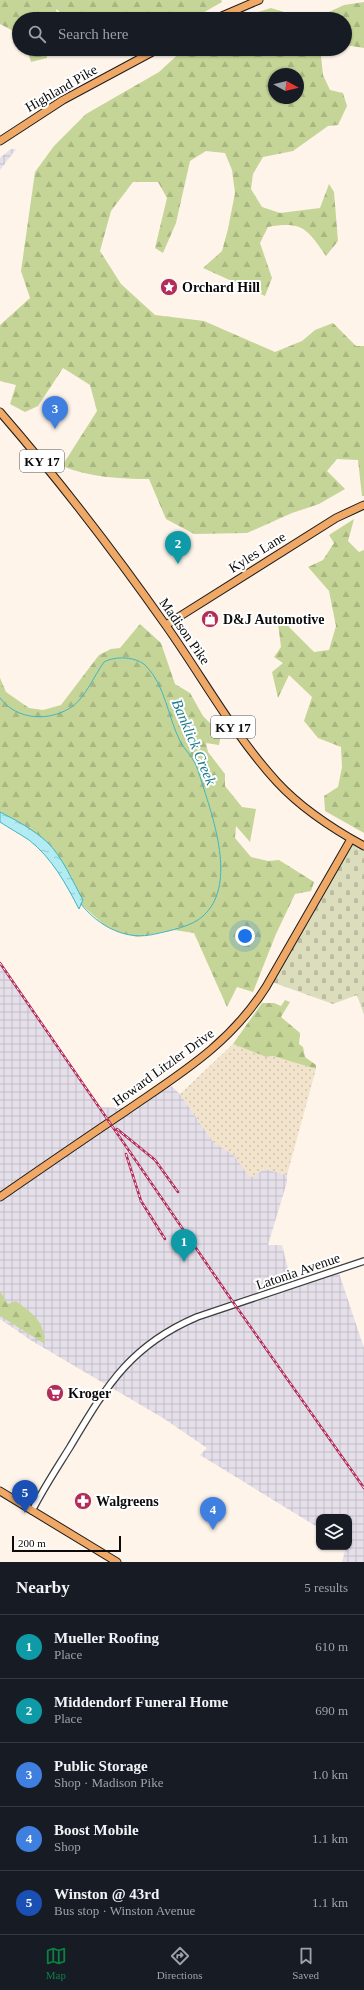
<!DOCTYPE html>
<meta charset="utf-8">
<style>
body{margin:0;font-family:"Times New Roman",serif;background:#20242c;color:#f1f3f6}
.controls{position:absolute;right:12px;bottom:12px;display:grid;overflow:hidden;border-radius:8px;box-shadow:0 1px 3px #0004}
.controls button{width:36px;height:36px;display:grid;place-items:center;padding:0;border:0;border-bottom:1px solid #363941;background:#171b24;color:#f1f3f6;font:20px sans-serif}
.compass{position:absolute;left:268px;top:68px;width:36px;height:36px;border-radius:50%;background:#171b24;box-shadow:0 1px 3px #0004;rotate:98deg}
.scale{position:absolute;left:12px;bottom:10px;width:109px;box-sizing:border-box;padding-left:4px;border:2px solid #0b0b0b;border-top:0;font-size:11px;line-height:14px;white-space:nowrap;color:#0b0b0b;-webkit-text-stroke:3px #fff;paint-order:stroke}
.you{position:absolute;left:245px;top:936px;width:14px;height:14px;margin:-10px;border:3px solid #fff;border-radius:50%;background:#1a73e8;box-shadow:0 0 0 6px #1a73e833}
.badge{display:grid;place-items:center;width:26px;height:26px;border-radius:50%;background:#0b8043;color:#fff;font-size:13px;font-weight:700}
.pin{position:absolute;translate:-50% -33px;filter:drop-shadow(0 1px 2px #0008)}
.pin::after{content:'';position:absolute;top:21px;width:14px;height:12px;background:inherit;clip-path:polygon(0 0,100% 0,50% 100%)}
.list{margin:0;padding:0;list-style:none}
h2{display:flex;justify-content:space-between;align-items:center;height:52px;margin:0;padding:0 16px;font-size:17px}
h2 small{font-size:13px;font-weight:400;color:#9ea1a6}
.list li{display:grid;grid-template-columns:26px 1fr auto;gap:12px;align-items:center;box-sizing:border-box;height:64px;padding:0 16px;border-top:1px solid #363941}
.list b{display:block;font-size:15px;white-space:nowrap}
.list p{margin:0;font-size:13px;white-space:nowrap;color:#9ea1a6}
.list em{font-size:13px;font-style:normal;color:#9ea1a6}
.icon{flex:none;width:22px;height:22px;fill:none;stroke:currentColor;stroke-width:2;stroke-linecap:round;stroke-linejoin:round}
.map{position:relative;flex:none;width:364px;height:1562px;overflow:hidden}
.search{position:absolute;background:#171b24;box-shadow:0 1px 3px #0004;left:12px;right:12px;top:12px;height:44px;display:flex;align-items:center;gap:10px;box-sizing:border-box;padding:0 14px;border-radius:22px;color:#9ea1a6;font-size:15px}
.sheet{height:372px;background:#171b24}
nav{display:flex;justify-content:space-around;align-items:center;box-sizing:border-box;height:56px;border-top:1px solid #363941;background:#171b24;font-size:11px;color:#9ea1a6}
nav a{display:grid;justify-items:center;gap:2px}
nav .on{color:#0b8043}
.map>svg:first-child{display:block}
.industrial{fill:url(#industrial-grid)}
.farmland{fill:url(#farmland-dots)}
.forest{fill:url(#forest-firs);fill-rule:evenodd}
.cemetery{fill:url(#cemetery-stones)}
.water{fill:url(#water-ripples);stroke:#3db6c5}
.lines{fill:none;stroke-linecap:round;stroke-linejoin:round}
.stream{stroke:#3db6c5;stroke-width:1}
.minor-casing{stroke:#3e3e3e;stroke-width:8}
.major-casing{stroke:#1c1c1c;stroke-width:9}
.minor{stroke:#fff;stroke-width:5.5}
.major{stroke:#f0a867;stroke-width:7}
.rail-casing{stroke:#b22c59;stroke-width:2.5}
.rail{stroke:#fff;stroke-width:1;stroke-dasharray:3;stroke-linecap:butt}
.labels{text-anchor:middle;stroke-width:4;stroke-linejoin:round;paint-order:stroke}
.shield{fill:#fff;stroke:#545454;stroke-width:1}
.shield-label{font-size:13px;font-weight:bold;fill:#0b0b0b}
.street-label{font-size:14px;fill:#0b0b0b;stroke:#fff}
.poi-label{font-size:14px;font-weight:bold;fill:#0b0b0b;stroke:#fff;text-anchor:start}
.water-label{font-size:15px;font-style:italic;fill:#1b7c8d;stroke:#fff}
</style>
<div class="map">
<svg width="364" height="1562" viewBox="0 0 364 1562">
<defs>
<pattern id="industrial-grid" width="8" height="8" patternUnits="userSpaceOnUse"><rect width="8" height="8" fill="#e5dfea"/><path d="M0 4h8M4 0v8" fill="none" stroke="#c3bec7"/></pattern>
<pattern id="farmland-dots" width="8" height="8" patternUnits="userSpaceOnUse"><rect width="8" height="8" fill="#f2e4cc"/><path d="M2 2h.1M6 6h.1" fill="none" stroke="#cec2ae" stroke-width="1.8" stroke-linecap="round"/></pattern>
<pattern id="forest-firs" width="22" height="20" patternUnits="userSpaceOnUse"><rect width="22" height="20" fill="#c5d597"/><path d="M5 1l3.5 6h-7zM16 11l3.5 6h-7z" fill="#a8b681"/></pattern>
<pattern id="cemetery-stones" width="16" height="16" patternUnits="userSpaceOnUse"><rect width="16" height="16" fill="#dcddbd"/><path d="M2 7V4a2 2 0 0 1 4 0v3zM10 15v-3a2 2 0 0 1 4 0v3z" fill="#bbbca1"/></pattern>
<pattern id="water-ripples" width="26" height="14" patternUnits="userSpaceOnUse"><rect width="26" height="14" fill="#b2ecf2"/><path d="M2 4q2-2 4 0t4 0M15 11q2-2 4 0t4 0" fill="none" stroke="#98c9ce"/></pattern>
</defs>
<rect width="100%" height="100%" fill="#fef4ea"/>
<path class="industrial" d="M11,149H16L0,170V158Z
M0,963L99,1107L130,1108L167,1082L180,1094L214,1143L233,1154L250,1177L265,1169L287,1175V1182L268,1245H282L292,1285L338,1270L364,1348V1562H342L346,1547H349V1517H319V1528L200,1455L207,1448L163,1418L32,1341L0,1319Z"/>
<path class="farmland" d="M233,1044L266,1057L273,1056L316,1069L287,1175L265,1169L250,1178L233,1154L214,1143L180,1094Z"/>
<path class="forest" d="M0,0H221L222,2L192,19H149L146,17L143,19H70L56,9L58,19H19V34L0,24Z
M364,2V48L345,45V19H314L344,5Z
M271,8L307,19H236Z
M27,49H46L47,58L31,62Z
M184,49H327L321,56L323,75L330,90L343,93L347,106L338,125L328,126L293,151L263,157L253,174L251,189L262,207L280,213L320,208L329,184L334,192L338,241L326,256C307,229 303,221 268,227L260,243L272,278L265,296L203,268L222,251L228,229L235,193L232,170L225,153L206,151L190,161L176,223L163,253L155,248L167,198L158,182H133L111,211L100,251L121,284L155,315L204,321L275,352L302,341L315,330L333,323L356,346H364V496H362L358,460L337,459L327,471L345,489L319,504L292,513L247,533L194,534L166,519L149,479C120,479 89,477 62,466L97,411L90,385L63,368L38,406L25,412L10,404L16,385L0,381V325L30,298L21,271L35,172L54,146L86,114L159,72ZM274,74H298V98H274Z
M354,519L348,541L359,552L364,550V833L325,811L324,796L338,787L342,767L341,747L318,738L304,721L312,697L289,675L278,698L272,672L283,663L274,657L281,647L277,615L314,652L329,650L336,626L329,591L308,567L323,560L334,543L329,535Z
M140,624L161,643L175,684L190,693L203,716L221,734L219,745L206,743L208,752L225,774V786L242,807L256,809L250,842L236,826L235,838L251,857L268,861L279,860L314,882L311,891L295,894L276,934L253,992L237,987L227,1007L194,933L174,930L137,937L118,932L104,925L82,905L73,888L44,848L0,819V678L6,692L29,708L43,710L61,705L99,655L111,649L120,648Z
M285,1000L290,1002L281,1017L300,1033L299,1044L303,1047L305,1057L316,1065V1069L273,1056L266,1057L233,1044L262,1003H274L281,1006Z
M0,1291L8,1304L16,1301C34,1315 44,1320 45,1344L0,1316Z"/>
<path class="cemetery" d="M351,839L364,846V1015L357,995L333,1004L269,981Z"/>
<path class="water" d="M0,812C16,820 34,830 47,842C62,856 73,882 83,900L79,909C66,884 52,858 29,840C20,834 9,828 0,822Z"/>
<g class="lines">
<path class="stream" d="M0,698C17,721 51,722 73,706C86,696 94,676 104,662C115,656 136,656 146,666C165,685 168,717 180,741C184,749 191,755 195,763C199,771 201,781 204,789C215,824 236,887 203,916C193,926 169,931 155,934C127,941 99,927 81,904"/>
<defs>
<path id="minor" d="M32,1511C43,1489 57,1468 70,1447C106,1387 129,1346 197,1317L364,1261"/>
<path id="major" d="M215,19L259,0
M0,141L63,100L158,49
M0,412C59,480 115,553 167,627C203,678 234,735 277,782C301,808 333,829 364,846
M166,625L336,518L364,505
M0,1197C42,1168 84,1139 126,1111C181,1073 229,1045 266,987L351,839
M0,1491L117,1562"/>
</defs>
<use href="#minor" class="minor-casing"/>
<use href="#major" class="major-casing"/>
<use href="#minor" class="minor"/>
<use href="#major" class="major"/>
<defs>
<path id="rail" d="M0,963L233,1302L364,1488
M117,1129L155,1160L178,1192
M126,1154L141,1201L165,1239"/>
</defs>
<use href="#rail" class="rail-casing"/>
<use href="#rail" class="rail"/>
</g>
<defs>
<symbol id="sight-disc" viewBox="-11 -11 22 22"><circle r="9.5" fill="#b22c59" stroke="#fff"/><path d="M0-6L1.8-2.2L6-1.7L2.9 1.2L3.7 5.4L0 3.3L-3.7 5.4L-2.9 1.2L-6-1.7L-1.8-2.2Z" fill="#fff"/></symbol>
<symbol id="shop-disc" viewBox="-11 -11 22 22"><circle r="9.5" fill="#b22c59" stroke="#fff"/><path d="M-5-2.5h2.3a2.7 3.5 0 0 1 5.4 0H5L5.5 6h-11ZM-1.5-2.5h3a1.5 2.3 0 0 0-3 0Z" fill="#fff"/></symbol>
<symbol id="supermarket-disc" viewBox="-11 -11 22 22"><circle r="9.5" fill="#b22c59" stroke="#fff"/><path d="M-6-5.5h2.5l.6 2H6L4.5 2H-2.5L-4.4-4H-6ZM-1.5 3.2a1.3 1.3 0 1 0 .1 0ZM3 3.2a1.3 1.3 0 1 0 .1 0Z" fill="#fff"/></symbol>
<symbol id="pharmacy-disc" viewBox="-11 -11 22 22"><circle r="9.5" fill="#b22c59" stroke="#fff"/><path d="M-2-6h4v4h4v4h-4v4h-4v-4h-4v-4h4Z" fill="#fff"/></symbol>
</defs>
<g fill-rule="evenodd">
<use href="#sight-disc" x="159" y="277" width="20" height="20"/>
<use href="#shop-disc" x="200" y="609" width="20" height="20"/>
<use href="#supermarket-disc" x="45" y="1383" width="20" height="20"/>
<use href="#pharmacy-disc" x="73" y="1491" width="20" height="20"/>
</g>
<g class="labels">
<g class="shield">
<rect x="20" y="450" width="44" height="22" rx="3"/>
<rect x="211" y="716" width="44" height="22" rx="3"/>
</g>
<g class="shield-label">
<text x="42" y="466">KY 17</text>
<text x="233" y="732">KY 17</text>
</g>
<g class="street-label">
<text transform="translate(61 88) rotate(-30)" y="5">Highland Pike</text>
<text transform="translate(257 552) rotate(-32)" y="5">Kyles Lane</text>
<text transform="translate(185 631) rotate(55)" y="5">Madison Pike</text>
<text transform="translate(163 1067) rotate(-36)" y="5">Howard Litzler Drive</text>
<text transform="translate(298 1271) rotate(-19)" y="5">Latonia Avenue</text>
</g>
<g class="poi-label">
<text x="182" y="292">Orchard Hill</text>
<text x="223" y="624">D&amp;J Automotive</text>
<text x="68" y="1398">Kroger</text>
<text x="96" y="1506">Walgreens</text>
</g>
<g class="water-label">
<text transform="translate(194 742) rotate(67)" y="5">Banklick Creek</text>
</g>
</g>
</svg>
<div class="controls">
<button><svg class="icon" aria-label="layers" viewBox="0 0 24 24"><path d="M12 4l9 5-9 5-9-5zM3 14l9 5 9-5"/></svg></button>
</div>
<svg class="compass" viewBox="-18 -18 36 36"><path d="M0-13l5 13h-10z" fill="#e53935"/><path d="M0 13l5-13h-10z" fill="#9ea1a6"/></svg>
<div class="scale">200 m</div>
<div class="you"></div>
<div class="pin badge" style="left:184px;top:1262px;background:#0f9aa8">1</div>
<div class="pin badge" style="left:178px;top:564px;background:#0f9aa8">2</div>
<div class="pin badge" style="left:55px;top:429px;background:#3f7fe0">3</div>
<div class="pin badge" style="left:213px;top:1530px;background:#3f7fe0">4</div>
<div class="pin badge" style="left:25px;top:1513px;background:#1a4fb4">5</div>
<div class="search"><svg class="icon" aria-label="search" viewBox="0 0 24 24"><circle cx="10" cy="10" r="6"/><path d="M15 15l6 6"/></svg>Search here</div>
</div>
<section class="sheet">
<h2>Nearby<small>5 results</small></h2>
<ul class="list">
<li><span class="badge" style="background:#0f9aa8">1</span><div><b>Mueller Roofing</b><p>Place</p></div><em>610 m</em></li>
<li><span class="badge" style="background:#0f9aa8">2</span><div><b>Middendorf Funeral Home</b><p>Place</p></div><em>690 m</em></li>
<li><span class="badge" style="background:#3f7fe0">3</span><div><b>Public Storage</b><p>Shop · Madison Pike</p></div><em>1.0 km</em></li>
<li><span class="badge" style="background:#3f7fe0">4</span><div><b>Boost Mobile</b><p>Shop</p></div><em>1.1 km</em></li>
<li><span class="badge" style="background:#1a4fb4">5</span><div><b>Winston @ 43rd</b><p>Bus stop · Winston Avenue</p></div><em>1.1 km</em></li>
</ul>
</section>
<nav>
<a class="on"><svg class="icon" aria-label="map" viewBox="0 0 24 24"><path d="M3 6l6-2 6 2 6-2v14l-6 2-6-2-6 2zM9 4v14M15 6v14"/></svg>Map</a>
<a><svg class="icon" aria-label="directions" viewBox="0 0 24 24"><path d="M12 3l9 9-9 9-9-9zM9 14v-3h6M13 9l2 2-2 2"/></svg>Directions</a>
<a><svg class="icon" aria-label="saved" viewBox="0 0 24 24"><path d="M7 4h10v16l-5-4-5 4z"/></svg>Saved</a>
</nav>
